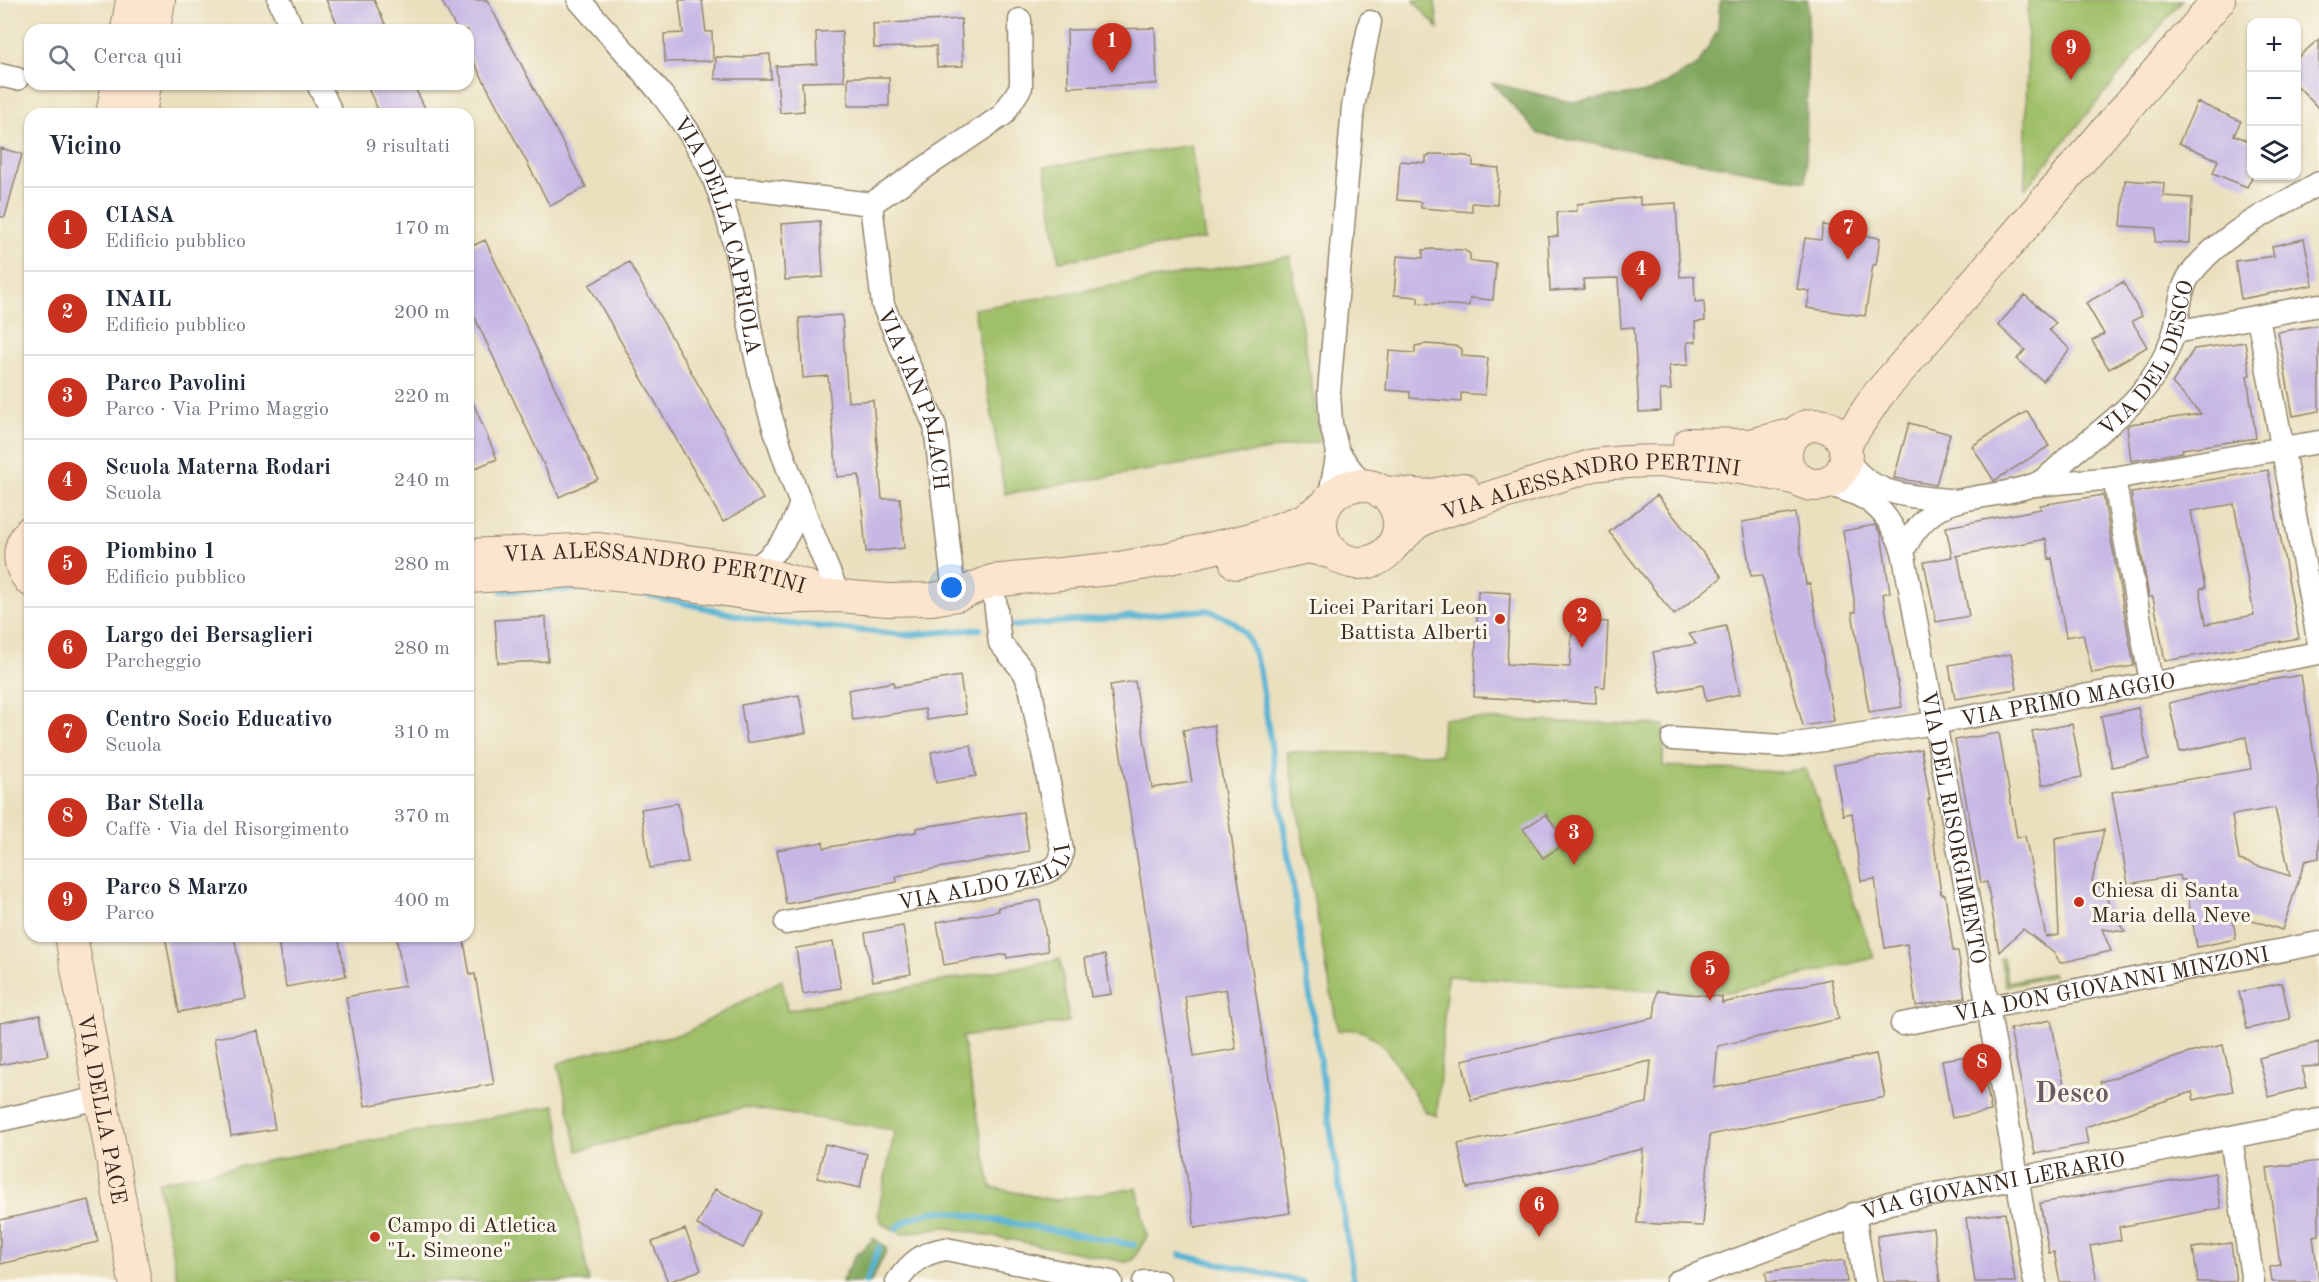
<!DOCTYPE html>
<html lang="it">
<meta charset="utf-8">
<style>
body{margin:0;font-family:"Old Standard TT",serif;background:#f6f6f7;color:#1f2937}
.controls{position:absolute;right:18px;top:18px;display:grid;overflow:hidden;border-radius:12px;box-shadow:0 2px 4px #0004}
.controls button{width:54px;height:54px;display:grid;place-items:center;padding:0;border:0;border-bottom:2px solid #e0e1e3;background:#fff;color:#1f2937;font:30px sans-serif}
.you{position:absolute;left:952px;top:588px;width:21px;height:21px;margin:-15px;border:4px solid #fff;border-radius:50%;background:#1a73e8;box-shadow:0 0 0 9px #1a73e833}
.badge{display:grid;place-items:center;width:39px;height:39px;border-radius:50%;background:#c8321e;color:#fff;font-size:20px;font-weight:700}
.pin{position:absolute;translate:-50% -50px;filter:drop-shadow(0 2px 3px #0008)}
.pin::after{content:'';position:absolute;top:32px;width:21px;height:18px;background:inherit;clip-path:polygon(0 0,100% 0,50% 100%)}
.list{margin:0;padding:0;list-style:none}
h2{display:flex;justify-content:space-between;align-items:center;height:78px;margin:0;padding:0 24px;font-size:26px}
h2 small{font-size:20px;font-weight:400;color:#747a83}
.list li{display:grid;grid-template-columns:39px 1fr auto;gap:18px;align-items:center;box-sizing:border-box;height:84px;padding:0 24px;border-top:2px solid #e0e1e3}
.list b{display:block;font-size:22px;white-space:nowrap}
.list p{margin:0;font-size:20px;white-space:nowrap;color:#747a83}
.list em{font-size:20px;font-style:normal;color:#747a83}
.icon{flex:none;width:33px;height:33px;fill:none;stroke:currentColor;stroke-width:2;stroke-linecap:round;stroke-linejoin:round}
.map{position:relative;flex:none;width:2319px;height:1282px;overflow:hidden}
.search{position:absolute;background:#fff;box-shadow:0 2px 4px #0004;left:24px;top:24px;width:450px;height:66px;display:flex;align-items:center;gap:15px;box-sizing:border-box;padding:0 21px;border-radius:18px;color:#747a83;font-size:22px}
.panel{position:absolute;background:#fff;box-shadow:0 2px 4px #0004;left:24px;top:108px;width:450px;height:834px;border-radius:18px}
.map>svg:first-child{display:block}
.green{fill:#9fbf68;stroke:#6d7443;stroke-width:1.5}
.forest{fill:#7fa65c;stroke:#5d683d;stroke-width:1.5}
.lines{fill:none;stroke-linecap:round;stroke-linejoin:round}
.stream{stroke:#56b2d4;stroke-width:6}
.building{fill:#c6b7e5;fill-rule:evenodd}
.street-casing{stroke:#92856e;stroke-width:25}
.secondary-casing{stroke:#92856e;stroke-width:34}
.street{stroke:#fff;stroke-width:22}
.secondary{stroke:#fbe5cf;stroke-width:32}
.poi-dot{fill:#c8321e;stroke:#fbf7ec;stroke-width:2}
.labels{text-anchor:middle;stroke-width:6;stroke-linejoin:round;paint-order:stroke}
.street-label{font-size:22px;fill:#3b2a1e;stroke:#fbf7ec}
.poi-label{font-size:22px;fill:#3b2a1e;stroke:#fbf7ec;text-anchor:start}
.district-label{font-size:28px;font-weight:bold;fill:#6c5b64;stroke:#fbf7ec}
</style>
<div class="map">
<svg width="2319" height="1282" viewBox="0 0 2319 1282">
<rect width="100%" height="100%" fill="#fbf7ec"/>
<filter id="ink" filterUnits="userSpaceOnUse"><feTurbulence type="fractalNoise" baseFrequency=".0167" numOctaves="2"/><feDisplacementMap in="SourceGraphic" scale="12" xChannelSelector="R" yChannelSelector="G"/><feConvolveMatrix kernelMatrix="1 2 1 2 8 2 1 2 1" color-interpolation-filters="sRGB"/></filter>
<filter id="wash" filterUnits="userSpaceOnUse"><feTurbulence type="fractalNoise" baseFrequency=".008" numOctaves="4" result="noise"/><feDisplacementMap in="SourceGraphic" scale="24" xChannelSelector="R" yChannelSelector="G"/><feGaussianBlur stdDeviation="1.35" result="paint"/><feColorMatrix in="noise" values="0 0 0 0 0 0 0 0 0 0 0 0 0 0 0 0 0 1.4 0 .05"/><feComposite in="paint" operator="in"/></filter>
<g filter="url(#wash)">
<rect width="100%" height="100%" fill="#eae0be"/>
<path class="green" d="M1414,0H1435L1438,28L1415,2Z
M2028,0H2182L2025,189Z
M1191,145L1205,239L1059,261L1045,167Z
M1290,256L1321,441L1005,494L974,309Z
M1443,718L1664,725L1663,766L1777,772L1806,769L1874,958L1733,992L1646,990L1447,976L1437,1116L1426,1112C1403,1083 1385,1019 1338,1031L1287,752L1441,754Z
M2000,958H2003L2008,982L2052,973L2053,976L2006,986Z
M1060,959L1069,1022L962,1037L991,1187L1053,1200L1137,1188L1147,1236L1133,1260L1126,1262L944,1227L901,1234L882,1223L878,1213L895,1130L744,1107L578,1151L558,1064L588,1053L685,1033L782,980L787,1010Z
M555,1105L589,1282H178L158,1182Z"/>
<path class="forest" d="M1720,0H1808L1806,181L1539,134L1492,83L1571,102L1649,92L1698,65L1718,30Z
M874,1238L887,1249L871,1282H841L855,1256Z"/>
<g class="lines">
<path class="stream" d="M502,591L605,589
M636,592L762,621L907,635L980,629
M1014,626L1207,610C1244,623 1246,631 1259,667L1354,1282
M896,1228C912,1217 924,1212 944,1211L1134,1245
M1180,1255L1303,1282
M866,1282L879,1248"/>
</g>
<g id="blocks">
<path class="building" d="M326,0H374L388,30H340Z
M441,0H487L586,187L550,206L468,51V30H457Z
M679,0H702L706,32H712L713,61L665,62L664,34L683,33Z
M961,19L963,66L937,67L936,46L874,48L873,24Z
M1155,28L1157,84L1068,87L1067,30Z
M842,31L844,81L802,82L804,111L780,113L776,66L817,64L816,32Z
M2319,39V109L2296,84V59Z
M770,54L771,79H715L716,57L745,58V56Z
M848,77H889V106H848Z
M366,84H413L428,114H380Z
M2197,102L2241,121L2234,135L2252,142V177L2247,187L2213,173L2218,160L2179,143Z
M0,148L22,154L5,217H0Z
M1436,154L1467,156L1473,159V166L1499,168L1497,205L1472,203V212L1421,208V202L1397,200L1400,161L1426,163V156Z
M2125,180L2164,183L2163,196L2192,198L2190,243L2155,242L2156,228L2121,226Z
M1640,197V205L1676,203L1680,277L1694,276L1695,302L1704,301L1705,321L1695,322L1696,342H1687L1688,365L1669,366L1671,390H1660L1661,411L1639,412L1634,327L1621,328L1618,278L1583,279L1584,289L1550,291L1548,237L1558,236L1557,212L1577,211V204Z
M820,221L823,277L785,280L781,224Z
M1823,225L1842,228L1841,232L1880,238L1876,265H1873L1865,316L1807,308L1810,291L1797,289L1805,238L1821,240Z
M2304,239L2313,285L2241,299L2235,261L2274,256L2272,246Z
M485,240L598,479L559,497L468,303V248Z
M1433,249L1464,250L1470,254V261L1496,263L1493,300L1470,298L1469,306L1418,303V297L1394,295L1397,256L1423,258V250Z
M629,262L763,499L723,522L589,285Z
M2123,282L2142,316L2132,321L2147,347L2109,369L2092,341L2104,334L2086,303Z
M2025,295L2056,323L2049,330L2070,349L2043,381L2017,359L2025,350L1998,325Z
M842,315L848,402L873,400L882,499L900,498L904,548L866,552L859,475L837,477L828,376L803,378L799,318Z
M2319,325V411L2293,416L2278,332Z
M2245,342L2250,375L2247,376L2256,438L2182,449L2183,452L2131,461L2127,427L2130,424L2201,414L2172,383L2194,349Z
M1425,344L1456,346L1462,349V356L1488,358L1485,395L1461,393V402L1410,398V392L1386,390L1389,351L1415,353V346Z
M468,391L497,459L468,471Z
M2027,411L2049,446L1994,481L1972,446Z
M1909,423L1950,434L1936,485L1894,478Z
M2268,470L2299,638L2165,661L2153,597H2149L2131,493ZM2234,504L2254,615L2206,624L2200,589L2205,588L2191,511Z
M1657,495L1722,577L1674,615L1609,532Z
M2103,495L2134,666L2092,673L2083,634L2066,637L2052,558L2049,559L2046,539L1955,556H1958L1969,616L1936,622L1924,562L1952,557L1946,527L2041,509L2040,505Z
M1795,513L1806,584H1810L1834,721L1803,726L1762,575L1751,576L1742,522Z
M1875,525L1881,534L1890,592L1883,594L1902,707L1869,712L1852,612H1856L1843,531Z
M1478,591L1510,593L1507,664L1570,667L1572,627L1588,628L1589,621L1608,622L1605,687L1596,686V703L1474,697Z
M546,617L548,661L498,663L495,620Z
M1726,626L1740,694L1706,701L1703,685L1661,693L1653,652L1696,644L1689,634Z
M2011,654L2017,689L1955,699L1949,665Z
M2301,675L2319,783V858L2305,861L2282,930L2232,913L2236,939L2197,947L2185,880H2181L2180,875L2128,884L2112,792L2251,769L2246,737L2180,752L2169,703L2241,685ZM2275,808L2290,876L2239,860L2232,815Z
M960,676L966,714L927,720L925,709L853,720L848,690L894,682V687Z
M1135,681L1152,788L1192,782L1183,730L1214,725L1290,1213L1195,1228L1110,685ZM1226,989L1236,1049L1194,1056L1185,996Z
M799,695L806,733L747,743L741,705Z
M2138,708L2149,759L2112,767L2101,716Z
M2072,724L2082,777L2042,785L2032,731Z
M1999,733L2017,837L2025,836L2046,937L2059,935L2055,838L2104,830L2092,881L2105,892L2111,912L2125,932L2102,929L2111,951L2060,963L2055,954L2023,929L1999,952L1987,882L1981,883L1955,740Z
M971,745L976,776L936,783L931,752Z
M1921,749L1930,799H1928L1941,894H1945L1953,951H1958L1965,998L1916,1006L1907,944L1885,948L1875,879L1861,881L1852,813L1843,815L1834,765Z
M678,803L688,862L650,868L641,809Z
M1023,812L1029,851L896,876L897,882L786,904L777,850L823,842L824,848L916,832V828Z
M1546,814L1566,843L1543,858L1523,829Z
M1040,900L1048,951L1007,958L1006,954L944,965L937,922L999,911L998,907Z
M903,926L911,974L873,981L865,933Z
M165,936H234L246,999L179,1012Z
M277,936H338L346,976L286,987Z
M396,936H463L470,975L475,974L494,1084L365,1106L346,997L405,986Z
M833,942L841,988L803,994L796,948Z
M1105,955L1111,994L1091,997L1085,958Z
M1831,979L1839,1019L1718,1046L1714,1088L1876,1054L1885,1097L1710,1135L1703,1226L1637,1223L1643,1149L1467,1188L1458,1144L1647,1103L1651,1061L1471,1100L1462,1060L1654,1018L1657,991L1722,997V1003Z
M2282,983L2290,1019L2247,1029L2239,992Z
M40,1015L48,1055L0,1065V1023Z
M2051,1020L2067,1100L2104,1093L2100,1082L2189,1053L2223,1045L2233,1091L2194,1100L2192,1092L2085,1127L2088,1144L2035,1154L2010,1029Z
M258,1031L275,1129L231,1136L214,1038Z
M2319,1042V1066L2302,1067L2307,1087L2269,1097L2259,1058Z
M1981,1054L1991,1111L1952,1118L1942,1060Z
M825,1144L867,1154L860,1188L817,1178Z
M2319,1161V1235L2313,1236L2319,1282H2272L2270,1267L2280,1265L2267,1168Z
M2215,1173L2221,1208L2119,1227L2121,1240L2090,1246L2097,1282H2060L2054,1252L2049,1253L2040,1203Z
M715,1189L761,1212L743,1248L697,1225Z
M89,1200L98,1242L0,1264V1220Z
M2005,1213L2015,1282H1975L1966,1218Z
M1933,1228L1940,1282H1884L1877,1236Z
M685,1229L701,1270L668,1282L652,1242Z
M2231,1243L2236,1282H2198L2193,1248Z
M1844,1260L1847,1282H1767L1766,1272Z"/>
</g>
</g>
<g filter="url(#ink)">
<use href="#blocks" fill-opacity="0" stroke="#92856e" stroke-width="1.5"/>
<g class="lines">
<defs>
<g id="street">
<path d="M279,0L293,30"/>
<path id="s1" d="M579,0C623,51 677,103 707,164C741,234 744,317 764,392C782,462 811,529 839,596"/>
<path d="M0,75L17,79"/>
<path d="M318,84L332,114"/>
<path d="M717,188L757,190L871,204L1003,115L1021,87L1020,20"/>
<path id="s2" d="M871,204L883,305L935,426L952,576L957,595"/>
<path d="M2258,317L2319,644"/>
<path d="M2175,332L2319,305"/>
<path d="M1338,452L1363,486"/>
<path d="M1846,457C1869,498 1914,496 1957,501"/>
<path d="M2114,478L2151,682"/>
<path id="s3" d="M1823,484C1867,493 1888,508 1903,551L1988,1007L2035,1282"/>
<path d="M2035,485L2114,478L2319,442"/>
<path d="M1329,500L1338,452L1331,424L1329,392L1353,107L1370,22"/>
<path id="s4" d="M1903,551C1936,485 1977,505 2033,485C2047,481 2061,464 2072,454C2119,416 2152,395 2173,336C2180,317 2178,292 2190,275C2221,233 2275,209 2319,183"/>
<path d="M753,570C780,550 790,536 801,503"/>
<path id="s5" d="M1673,739L1783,746L1935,723L2319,653"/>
<path id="s6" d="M786,923L1031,877C1047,872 1062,869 1062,850L1031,691L1025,673L1000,643L995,600"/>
<path id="s7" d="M1902,1024L2319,943"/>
<path d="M0,1120L100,1098"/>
<path d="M2231,1138L2253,1282"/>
<path d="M1854,1214L1865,1282"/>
<path d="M897,1282C910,1263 923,1252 946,1249L1111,1282"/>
<path d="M1144,1282H1159"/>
<path id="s8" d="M1677,1282L1889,1203L2319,1120"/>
</g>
<g id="secondary">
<path d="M127,30L132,0"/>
<path d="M154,30L159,0"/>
<path d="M112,114L118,84"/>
<path d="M140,114L145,84"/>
<circle cx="1816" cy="455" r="30"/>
<path d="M1689,444L1750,445L1795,434"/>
<path d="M1845,450L1847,441L1877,396L2219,0"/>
<circle cx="1360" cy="524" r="39"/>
<path d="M1381,492L1427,496L1463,489"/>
<path d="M30,532C17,547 17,565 30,580"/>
<path id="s9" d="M1393,545L1416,523L1430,516L1594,465C1662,456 1735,464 1801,480"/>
<path id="s10" d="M468,555L599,549L753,570L806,586"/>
<path d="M1236,563L1308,547L1333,553"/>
<path d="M468,577L575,571L646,578L778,598L839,596L888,600L932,599L957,595L992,581L1119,568L1157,561L1251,539L1304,520L1325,506"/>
<path id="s11" d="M71,936L135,1282"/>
</g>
</defs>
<use href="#street" class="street-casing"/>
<use href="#secondary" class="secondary-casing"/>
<use href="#street" class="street"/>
<use href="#secondary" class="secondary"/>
</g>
</g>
<g class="poi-dot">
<circle cx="1500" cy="619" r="6"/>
<circle cx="2079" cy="902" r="6"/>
<circle cx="375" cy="1237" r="6"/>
</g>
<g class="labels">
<g class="street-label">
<text dy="8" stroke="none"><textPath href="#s1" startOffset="280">VIA DELLA CAPRIOLA</textPath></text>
<text dy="8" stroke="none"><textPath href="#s4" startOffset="330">VIA DEL DESCO</textPath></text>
<text dy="8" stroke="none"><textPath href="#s2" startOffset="202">VIA JAN PALACH</textPath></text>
<text dy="8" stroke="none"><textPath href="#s9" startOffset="213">VIA ALESSANDRO PERTINI</textPath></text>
<text dy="8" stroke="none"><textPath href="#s10" startOffset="188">VIA ALESSANDRO PERTINI</textPath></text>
<text dy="8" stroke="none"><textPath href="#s5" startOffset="399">VIA PRIMO MAGGIO</textPath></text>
<text dy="8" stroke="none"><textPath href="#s3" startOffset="392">VIA DEL RISORGIMENTO</textPath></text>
<text dy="8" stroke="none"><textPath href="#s6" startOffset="207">VIA ALDO ZELLI</textPath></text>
<text dy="8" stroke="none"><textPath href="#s7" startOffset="213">VIA DON GIOVANNI MINZONI</textPath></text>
<text dy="8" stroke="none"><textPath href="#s11" startOffset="176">VIA DELLA PACE</textPath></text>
<text dy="8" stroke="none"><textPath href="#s8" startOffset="332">VIA GIOVANNI LERARIO</textPath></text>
</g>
<g class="poi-label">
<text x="1488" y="614" text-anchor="end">Licei Paritari Leon<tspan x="1488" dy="25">Battista Alberti</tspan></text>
<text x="2091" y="897">Chiesa di Santa<tspan x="2091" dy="25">Maria della Neve</tspan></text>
<text x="387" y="1232">Campo di Atletica<tspan x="387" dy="25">"L. Simeone"</tspan></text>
</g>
<g class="district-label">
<text x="2072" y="1102">Desco</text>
</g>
</g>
</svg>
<div class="controls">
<button>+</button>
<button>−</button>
<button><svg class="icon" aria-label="layers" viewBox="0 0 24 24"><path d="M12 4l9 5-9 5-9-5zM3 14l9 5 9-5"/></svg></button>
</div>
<div class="you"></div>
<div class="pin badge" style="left:1112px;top:73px">1</div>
<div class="pin badge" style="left:1582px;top:648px">2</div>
<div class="pin badge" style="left:1574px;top:865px">3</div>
<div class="pin badge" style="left:1641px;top:301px">4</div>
<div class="pin badge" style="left:1710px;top:1001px">5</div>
<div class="pin badge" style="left:1539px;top:1237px">6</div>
<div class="pin badge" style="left:1848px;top:260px">7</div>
<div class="pin badge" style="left:1982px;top:1094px">8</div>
<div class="pin badge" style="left:2071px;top:80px">9</div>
<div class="search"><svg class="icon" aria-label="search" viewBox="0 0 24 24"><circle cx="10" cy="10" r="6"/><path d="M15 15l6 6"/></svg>Cerca qui</div>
<section class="panel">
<h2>Vicino<small>9 risultati</small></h2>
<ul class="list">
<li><span class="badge">1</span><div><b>CIASA</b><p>Edificio pubblico</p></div><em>170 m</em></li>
<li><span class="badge">2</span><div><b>INAIL</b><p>Edificio pubblico</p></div><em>200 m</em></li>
<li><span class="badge">3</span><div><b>Parco Pavolini</b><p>Parco · Via Primo Maggio</p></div><em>220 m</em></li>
<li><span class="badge">4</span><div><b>Scuola Materna Rodari</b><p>Scuola</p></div><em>240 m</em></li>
<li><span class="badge">5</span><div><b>Piombino 1</b><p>Edificio pubblico</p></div><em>280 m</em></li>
<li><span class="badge">6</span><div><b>Largo dei Bersaglieri</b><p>Parcheggio</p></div><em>280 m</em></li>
<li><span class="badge">7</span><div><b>Centro Socio Educativo</b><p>Scuola</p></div><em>310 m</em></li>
<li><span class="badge">8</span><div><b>Bar Stella</b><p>Caffè · Via del Risorgimento</p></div><em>370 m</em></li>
<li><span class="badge">9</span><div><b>Parco 8 Marzo</b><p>Parco</p></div><em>400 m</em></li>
</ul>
</section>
</div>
